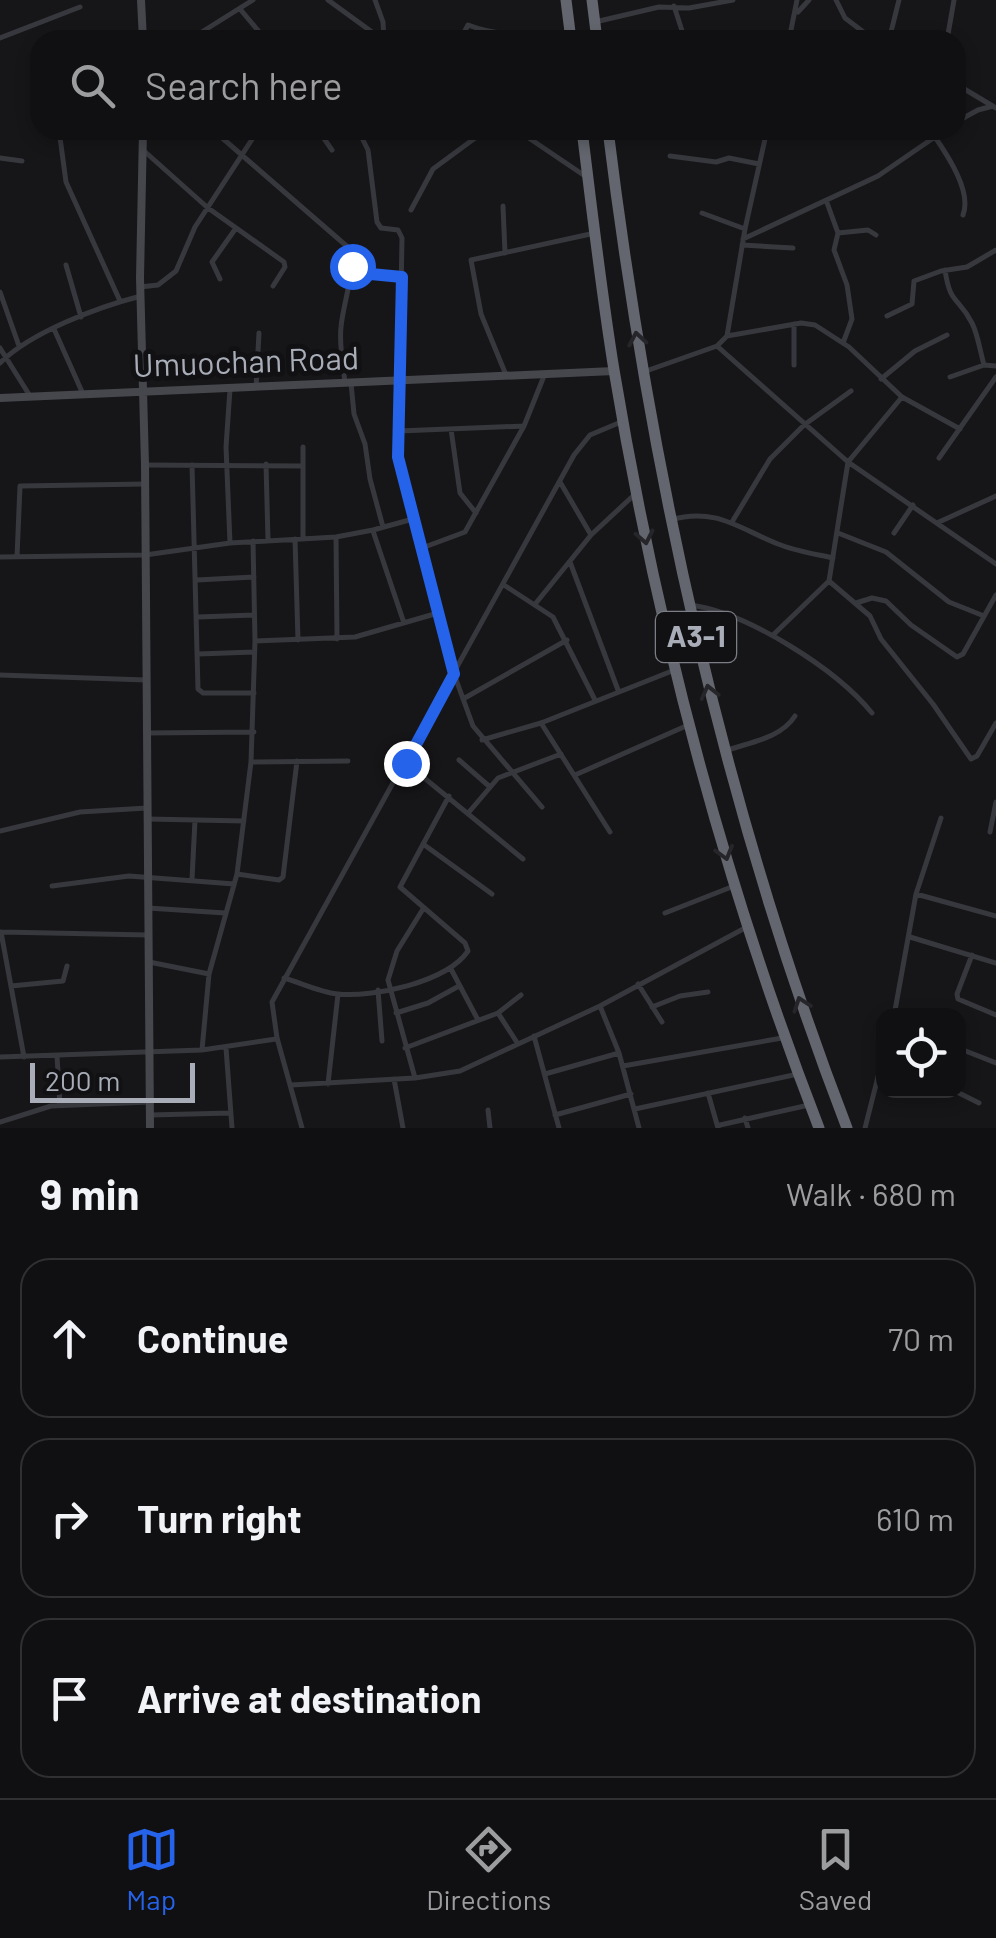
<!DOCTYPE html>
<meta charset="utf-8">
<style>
body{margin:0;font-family:Barlow,sans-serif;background:#19191b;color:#f1f3f6}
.controls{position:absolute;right:30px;bottom:30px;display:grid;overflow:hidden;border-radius:20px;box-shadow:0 5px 15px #0003}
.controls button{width:90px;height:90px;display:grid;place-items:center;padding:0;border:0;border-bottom:2px solid #303032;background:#101012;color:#f1f3f6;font:50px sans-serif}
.scale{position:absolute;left:30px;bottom:25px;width:165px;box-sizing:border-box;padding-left:10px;border:5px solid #a8adb8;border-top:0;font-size:28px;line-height:35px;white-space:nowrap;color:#a8adb8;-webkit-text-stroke:8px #111113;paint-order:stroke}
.stop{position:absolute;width:30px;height:30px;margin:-22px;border:8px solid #2563eb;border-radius:50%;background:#fff}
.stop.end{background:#2563eb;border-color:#fff;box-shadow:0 2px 10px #0008}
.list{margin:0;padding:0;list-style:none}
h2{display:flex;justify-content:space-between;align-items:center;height:130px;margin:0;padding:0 40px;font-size:42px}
h2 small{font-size:32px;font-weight:400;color:#9c9d9f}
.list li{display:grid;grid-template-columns:65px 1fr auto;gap:30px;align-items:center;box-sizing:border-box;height:160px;margin:0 20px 20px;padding:0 20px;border:2px solid #303032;border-radius:30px}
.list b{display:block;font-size:38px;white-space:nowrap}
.list em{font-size:32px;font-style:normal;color:#9c9d9f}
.icon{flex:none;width:55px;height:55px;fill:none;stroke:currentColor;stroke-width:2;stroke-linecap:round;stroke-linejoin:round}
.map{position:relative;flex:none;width:996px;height:1128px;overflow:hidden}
.search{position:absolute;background:#101012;box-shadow:0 5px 15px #0003;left:30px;right:30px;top:30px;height:110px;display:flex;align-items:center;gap:25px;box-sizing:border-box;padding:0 35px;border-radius:30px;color:#9c9d9f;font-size:38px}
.sheet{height:670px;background:#101012}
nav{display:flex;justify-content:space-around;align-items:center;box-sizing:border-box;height:140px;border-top:2px solid #303032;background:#101012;font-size:28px;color:#9c9d9f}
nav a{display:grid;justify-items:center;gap:5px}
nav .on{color:#2563eb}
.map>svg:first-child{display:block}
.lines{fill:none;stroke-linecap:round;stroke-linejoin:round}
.street{stroke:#37383d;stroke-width:5}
.secondary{stroke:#45474d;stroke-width:8}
.highway{stroke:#63666e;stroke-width:11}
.oneway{stroke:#26262a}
.route{stroke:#2563eb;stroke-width:12}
.labels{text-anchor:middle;stroke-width:10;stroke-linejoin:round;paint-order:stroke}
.shield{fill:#111113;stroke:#7b7e86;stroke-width:2.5}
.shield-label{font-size:30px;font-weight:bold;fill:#a8adb8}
.street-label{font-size:32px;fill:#a8adb8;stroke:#111113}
</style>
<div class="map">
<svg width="996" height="1128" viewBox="0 0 996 1128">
<rect width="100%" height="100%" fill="#161618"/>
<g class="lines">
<path class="street" d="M328,0L383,40
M375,0L383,22L384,40
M836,0L845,18L874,40
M674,6L685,40
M240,9L266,40
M798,12L809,0
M595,22L659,7L689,8L733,0
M308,35L316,40
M0,38L80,7
M87,40L100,35L108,40
M189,40L253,0
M460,40L468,25C496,36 536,37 567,32
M789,40L797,0
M889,40L899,0
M947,40L954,0
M39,70H40
M956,84L996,108
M956,122L978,110L993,106
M59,130L66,182L120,301
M213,130L350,249C356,269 343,304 341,327C339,345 343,364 345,383
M318,130L332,150
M358,130L368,150L377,222L381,228L398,230L402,238L398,457L413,519L454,674L473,726L542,807
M517,130L585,176
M935,137C948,156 972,192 963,215
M143,150L208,208L284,262L285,267L273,286
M670,156L716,162L729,158L759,164
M0,158L22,161
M826,200L838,233L834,250L847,285L852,319L843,343
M503,206L505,253
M411,210L433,169L486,130
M702,213L745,229
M838,233L868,230L876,235
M743,239L878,176L945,130
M742,245L793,248
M66,265L81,317
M945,270C950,305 958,296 972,323C978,335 980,351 984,365
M350,272L402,277
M220,279L212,262L236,228
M140,287L158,285L176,271L195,227L258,130
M0,292L19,346
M887,316L912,304L914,281L941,271L967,267L996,250
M794,324V365
M54,329L83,394
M727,336L801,323L815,325L849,347L902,397L960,429
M717,346L848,462L996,564
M0,348L30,396
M0,363C31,332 98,307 141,296
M646,371L717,346L727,336L745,229L767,130
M506,375L481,314L471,260L595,233
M950,377L984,365L996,366
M881,379L915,351L947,335
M351,383L354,414L365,444L370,479L383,527
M256,387L259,333
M451,429L460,493L476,513
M399,431L524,426
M939,458L996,377
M266,464L268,540
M145,465L303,466
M192,465L198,689L203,693H254
M560,482L591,535
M670,520C716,507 738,528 778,544C795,551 815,554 833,558
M732,522L770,459L804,425L851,391
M939,522L996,496
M373,531L404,623
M838,533L886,552L949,602L984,616
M894,533L913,505
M336,537L337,639
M303,538V447
M295,539L298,640
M230,543L226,447L230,389
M422,548L465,532L524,426L544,376
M0,557L145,555L230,543L336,537L373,530L413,519
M17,557L20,486L145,484
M570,562L618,690
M197,580L254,577
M829,581L870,616L881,639L933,704L971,759L977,756L996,723
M504,585L553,617L595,700
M536,603L591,535L634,495
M856,603L872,598L886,601L911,625L957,657L963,654L996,595
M691,605C748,613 836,669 872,713
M198,617L254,615
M773,635L829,581L848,462L902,397
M255,641L355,637L438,613
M198,654L254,652
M0,675L146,680
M463,699L567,640
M541,723L610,832
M147,733L254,732
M482,740L541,723L672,671
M728,750C751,742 781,738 795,716
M459,760L490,787
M251,762L348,761
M406,763L523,859
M575,775L686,726
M469,812L498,778L561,754
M148,819L244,821
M0,831L80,812L147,808
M990,832L996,802
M423,844L492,894
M237,874L279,880L283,877L297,761
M192,879L195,820
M52,886L129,876L234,884
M916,894L996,916
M148,908L225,913
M665,913L734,886
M1,932L148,935
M1,932L24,1057
M910,937L996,963
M972,955L957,994L958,999L996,1015
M149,962L209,974
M451,969L478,1020
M284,978C301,983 320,992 337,994C373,998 447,982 468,951L465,943L400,887L449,796
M638,984L662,1022
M11,986L63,981L67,966
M378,990L382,1041
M600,1006L619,1053L639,1128
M652,1007L680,996L708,992
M396,1013L428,1003L459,986
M498,1013L518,1044
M894,1016L916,894L941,818
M534,1036L559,1128
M226,1048L232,1128
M405,1048L498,1013L521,995
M958,1048L996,1063
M202,1050L209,974L237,874L251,762L255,641L253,541
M57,1056L60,1105
M0,1057L202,1050L276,1039
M623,1066L782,1038
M545,1074L619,1053
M415,1078L388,980L397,951L423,909
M394,1079L403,1128
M328,1084L338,994
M291,1085L415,1078L460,1071L600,1006L745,928
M953,1090L979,1103
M708,1093L718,1128
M635,1109L798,1074
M488,1110L490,1128
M150,1115L231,1113
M555,1115L631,1094
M745,1118L748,1128
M0,1122L51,1106L149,1102
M720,1125L809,1105
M302,1128L277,1038L272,1002L574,455L590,435L621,422
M865,1128L884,1053"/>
<path class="secondary" d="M141,0L143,40
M143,130L140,278L145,465L150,1128
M0,398L614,371"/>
<path class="highway" d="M566,0L571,40
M592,0L597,40
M582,130C592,210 601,290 614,370C657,629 724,883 819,1128
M608,130C650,471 723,807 847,1128"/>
</g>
<defs><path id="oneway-chevron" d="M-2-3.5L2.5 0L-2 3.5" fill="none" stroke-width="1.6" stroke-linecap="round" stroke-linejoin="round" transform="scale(2.5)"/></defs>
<g class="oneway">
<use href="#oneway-chevron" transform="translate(637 339) rotate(-100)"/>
<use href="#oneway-chevron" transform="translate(645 537) rotate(79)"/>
<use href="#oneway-chevron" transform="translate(709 692) rotate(-104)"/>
<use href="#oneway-chevron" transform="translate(725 853) rotate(74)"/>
<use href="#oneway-chevron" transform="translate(801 1004) rotate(-109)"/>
</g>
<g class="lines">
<path class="route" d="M352,266L350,272L402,277L398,457L454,674L406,763"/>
</g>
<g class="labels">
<rect class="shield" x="656" y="612" width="80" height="50" rx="8"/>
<g class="shield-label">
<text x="696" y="647">A3-1</text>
</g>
<g class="street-label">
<text transform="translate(246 362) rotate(-2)" y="11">Umuochan Road</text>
</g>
</g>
</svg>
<div class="controls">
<button><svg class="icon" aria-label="locate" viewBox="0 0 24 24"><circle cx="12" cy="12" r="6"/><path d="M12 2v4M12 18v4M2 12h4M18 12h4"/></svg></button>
</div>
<div class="scale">200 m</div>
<div class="stop" style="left:352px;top:266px"></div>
<div class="stop end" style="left:406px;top:763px"></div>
<div class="search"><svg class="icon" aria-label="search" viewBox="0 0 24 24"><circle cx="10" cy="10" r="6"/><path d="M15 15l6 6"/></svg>Search here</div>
</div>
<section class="sheet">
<h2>9 min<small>Walk · 680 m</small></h2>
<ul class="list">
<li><svg class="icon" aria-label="ahead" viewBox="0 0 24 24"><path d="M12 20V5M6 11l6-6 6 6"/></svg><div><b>Continue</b></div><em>70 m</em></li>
<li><svg class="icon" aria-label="right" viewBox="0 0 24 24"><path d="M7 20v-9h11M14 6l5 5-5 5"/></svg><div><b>Turn right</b></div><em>610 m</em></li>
<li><svg class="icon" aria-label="arrive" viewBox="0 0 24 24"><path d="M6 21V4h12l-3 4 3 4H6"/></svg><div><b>Arrive at destination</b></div></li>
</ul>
</section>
<nav>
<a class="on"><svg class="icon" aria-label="map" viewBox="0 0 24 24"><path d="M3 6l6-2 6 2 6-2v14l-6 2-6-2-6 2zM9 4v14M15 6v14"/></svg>Map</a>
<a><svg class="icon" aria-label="directions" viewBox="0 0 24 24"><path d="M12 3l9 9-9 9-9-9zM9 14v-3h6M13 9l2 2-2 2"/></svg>Directions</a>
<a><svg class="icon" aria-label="saved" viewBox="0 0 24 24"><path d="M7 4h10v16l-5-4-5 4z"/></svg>Saved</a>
</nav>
